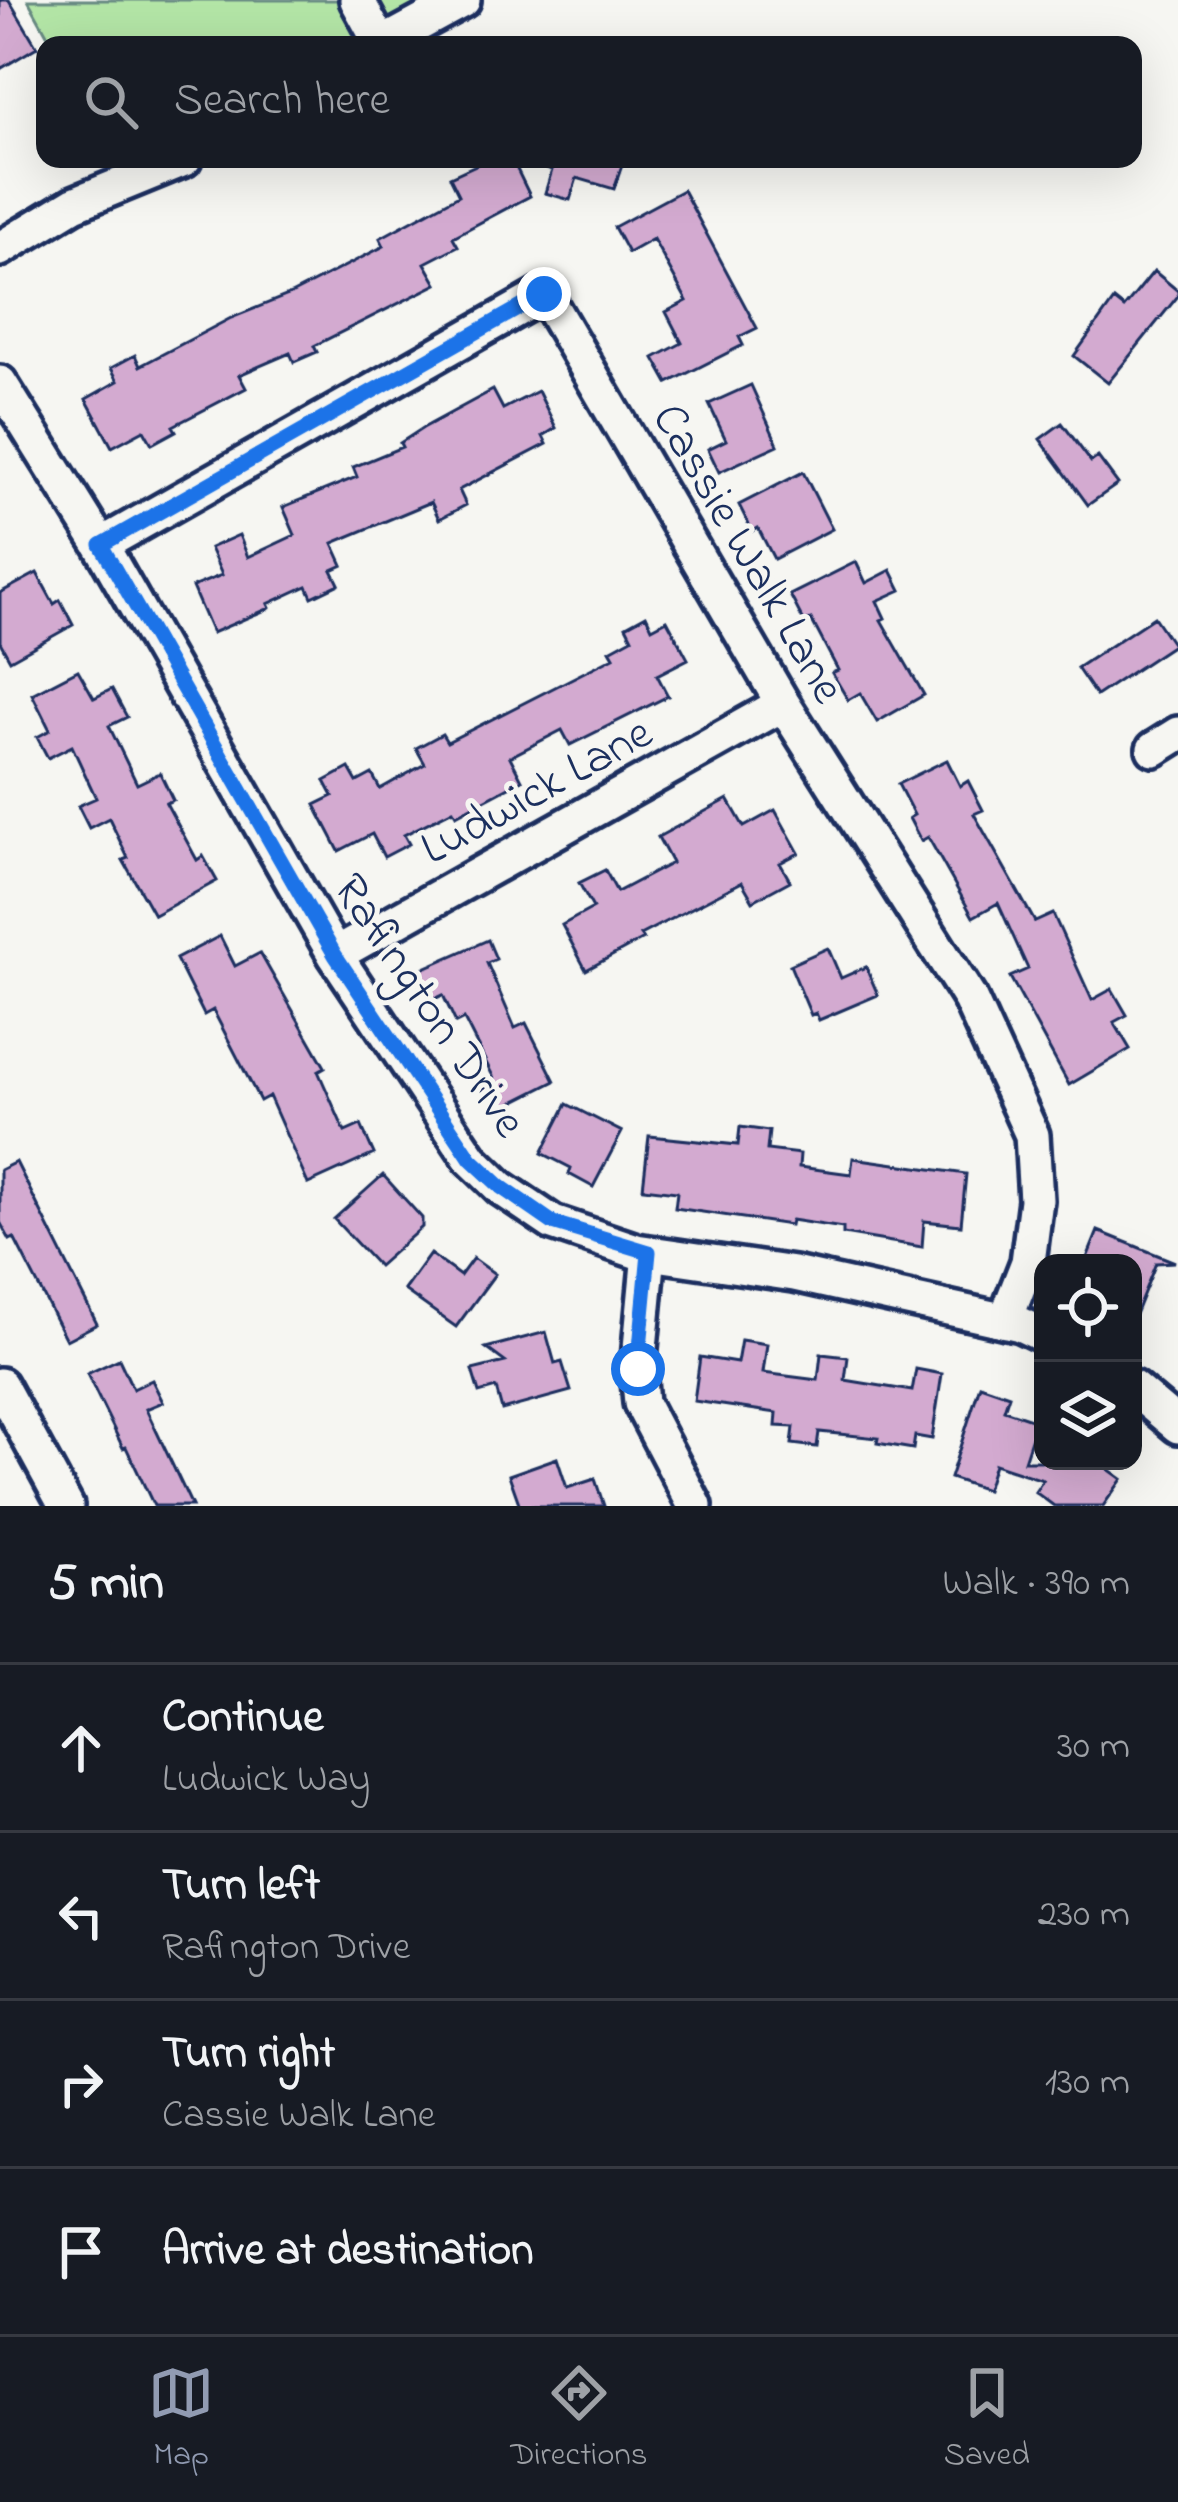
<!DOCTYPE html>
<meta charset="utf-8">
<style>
body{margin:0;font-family:"Indie Flower",sans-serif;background:#20242c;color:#f1f3f6}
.controls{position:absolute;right:36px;bottom:36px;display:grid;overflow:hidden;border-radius:24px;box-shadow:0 12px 48px #0002}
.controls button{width:108px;height:108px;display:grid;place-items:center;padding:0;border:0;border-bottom:3px solid #363941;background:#171b24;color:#f1f3f6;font:60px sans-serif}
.stop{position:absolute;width:36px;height:36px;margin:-27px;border:9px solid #1a73e8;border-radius:50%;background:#fff}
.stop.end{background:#1a73e8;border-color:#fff;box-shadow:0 3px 12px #0008}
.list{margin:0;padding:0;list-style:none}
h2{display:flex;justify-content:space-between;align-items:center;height:156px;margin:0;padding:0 48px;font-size:51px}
h2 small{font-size:39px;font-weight:400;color:#9ea1a6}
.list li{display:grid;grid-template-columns:78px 1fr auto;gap:36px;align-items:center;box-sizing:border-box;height:168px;padding:0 48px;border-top:3px solid #363941}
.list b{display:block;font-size:45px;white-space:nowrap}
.list p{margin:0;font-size:39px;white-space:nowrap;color:#9ea1a6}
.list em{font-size:39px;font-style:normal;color:#9ea1a6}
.icon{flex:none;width:66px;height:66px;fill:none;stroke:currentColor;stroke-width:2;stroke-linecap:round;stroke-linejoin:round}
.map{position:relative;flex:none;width:1178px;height:1506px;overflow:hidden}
.search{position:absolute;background:#171b24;box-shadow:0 12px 48px #0002;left:36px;right:36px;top:36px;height:132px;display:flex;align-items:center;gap:30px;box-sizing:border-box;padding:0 42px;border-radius:24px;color:#9ea1a6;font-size:45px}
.sheet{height:828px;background:#171b24}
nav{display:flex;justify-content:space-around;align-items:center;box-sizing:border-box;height:168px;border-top:3px solid #363941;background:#171b24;font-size:33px;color:#9ea1a6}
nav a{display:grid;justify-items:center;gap:6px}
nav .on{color:#919bb2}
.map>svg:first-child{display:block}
.green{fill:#b3e5a6;stroke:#678a82;stroke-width:3}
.building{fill:#d3aad0;stroke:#1b2f5e;stroke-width:3}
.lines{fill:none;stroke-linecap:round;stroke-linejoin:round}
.minor-casing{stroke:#1b2f5e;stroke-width:42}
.minor{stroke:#f6f6f2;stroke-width:33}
.route{stroke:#1a73e8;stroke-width:15}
.labels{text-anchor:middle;stroke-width:10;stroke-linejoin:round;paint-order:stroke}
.street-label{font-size:48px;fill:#1b2f5e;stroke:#f6f6f2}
</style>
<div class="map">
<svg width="1178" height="1506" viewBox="0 0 1178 1506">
<rect width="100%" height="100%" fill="#f6f6f2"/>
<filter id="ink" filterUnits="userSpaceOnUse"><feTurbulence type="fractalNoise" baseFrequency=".00833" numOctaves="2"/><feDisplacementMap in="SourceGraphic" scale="24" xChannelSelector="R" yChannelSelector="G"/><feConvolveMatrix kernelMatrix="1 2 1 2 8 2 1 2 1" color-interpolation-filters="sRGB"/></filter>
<g filter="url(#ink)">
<path class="green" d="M28,0H439L359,45H53Z"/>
<path class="building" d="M0,0H9L37,47L0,69Z
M489,159H512L530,196L453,237L458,246L425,263L437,284L314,346L317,352L294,362L290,353L239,375L246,388L173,426L176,431L152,444L144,430L112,447L86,399L118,381L111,368L135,355L140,366L231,318L291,294L384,246L380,238L459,195L450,177Z
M533,159H624L614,189L577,178L570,200L545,193L552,170L533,164Z
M683,190L757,328L739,337L743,345L668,383L654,358L682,343L666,312L687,301L653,239L628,253L614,227Z
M1154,271L1178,291V296L1108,383L1074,356L1114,300L1124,308Z
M751,385L778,445L719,472L708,449L726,440L709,404Z
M493,390L503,409L538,391L556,428L543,436L547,444L459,490L466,505L439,519L431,502L333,543L343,565L332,570L339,584L312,597L307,586L268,604L270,608L212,633L192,587L222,575L210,548L239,535L248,557L295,535L283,507L357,477L353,467L402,447L400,443L423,428Z
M1062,423L1091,462L1098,457L1118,484L1088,505L1040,439Z
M803,472L832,529L774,559L758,528L752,531L739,505Z
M856,562L866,583L891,570L901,590L877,601L885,618L881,620L924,695L877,722L860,693L848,700L832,673L838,670L811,619L804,622L790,595Z
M37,573L54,604L60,600L73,625L10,660L0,642V593Z
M646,615L652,628L667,620L688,659L657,675L668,696L570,745L562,730L510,757L522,780L456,815L453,810L404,835L409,844L384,857L372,834L339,851L315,805L333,796L325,781L349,768L357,782L372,774L380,789L425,764L416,748L442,734L447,742L614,657L610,650L632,638L626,626Z
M1154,617L1173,645L1096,696L1077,668Z
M78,670L94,698L112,689L127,717L109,726L137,784L160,773L173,800L166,803L197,860L203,856L217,881L154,915L123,860L128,858L109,818L89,828L78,806L96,798L72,746L48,758L37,737L50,730L32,694Z
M947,760L960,786L968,781L983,810L974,814L1035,922L1053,914L1092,1000L1112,989L1127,1015L1114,1022L1130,1049L1069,1085L1010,977L1028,969L998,903L973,917L928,837L921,841L909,818L914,815L898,784Z
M728,799L744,827L775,810L799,853L780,863L790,881L753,901L742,882L640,935L643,939L586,970L562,925L593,908L579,883L605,870L617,892L672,863L658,837Z
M220,936L235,966L260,953L325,1067L318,1071L345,1132L361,1125L374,1154L308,1184L269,1096L260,1101L213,1010L204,1015L176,959Z
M488,940L496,959L487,963L515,1028L526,1023L555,1081L494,1112L482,1089L496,1082L464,1019L456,1023L443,995L426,1003L413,973Z
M828,948L841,978L866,967L878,995L819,1020L816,1013L811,1015L790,965Z
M567,1104L622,1132L593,1187L569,1174L571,1168L542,1153Z
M740,1127L769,1131L767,1150L800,1154L799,1167L851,1174L853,1158L966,1174L961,1225L924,1221L922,1247L843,1234V1228L791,1220L790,1225L675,1208L677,1192L643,1188L649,1136L738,1145Z
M16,1162L97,1324L66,1340L14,1238L10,1240L0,1222V1170Z
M383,1175L422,1218V1227L378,1266L334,1219Z
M1098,1231L1175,1262L1156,1263L1134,1317L1133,1263H1085Z
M430,1254L460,1276L473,1258L495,1274L456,1327L404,1290Z
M546,1332L555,1364L562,1362L571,1391L502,1410L496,1388L479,1393L472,1370L505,1362L486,1348Z
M741,1340L767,1344L763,1373L818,1380L821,1354L848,1357L845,1380L912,1391L916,1369L942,1374L932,1439L915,1436L913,1449L877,1443L878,1438L819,1432L817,1447L792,1444L794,1427L776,1426L777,1413L694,1401L700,1357L737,1363Z
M119,1359L133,1389L152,1380L163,1402L146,1409L192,1506H154L126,1447L123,1448L87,1374Z
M980,1385L1009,1395L1004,1410L1037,1421L1024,1461H1097L1122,1479L1103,1506H1054L1035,1492L1043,1480L994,1464L986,1490L950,1478Z
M557,1458L567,1488L595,1479L604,1506H520L509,1475Z"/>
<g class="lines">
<defs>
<path id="minor" d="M357,0L381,44
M380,45L463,0
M0,249L74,204L184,159
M0,383L101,545L335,955L471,1159L501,1188L553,1223L636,1251L794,1274L1020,1324L1043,1335
M101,545L544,294L783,704L970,999L1032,1135L1036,1200L1028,1262L1005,1321
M1154,749L1178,734
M335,955L783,704
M649,1253L638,1369L641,1403L695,1506
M0,1385L66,1506
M1133,1388L1178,1426"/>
</defs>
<use href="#minor" class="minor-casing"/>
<use href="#minor" class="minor"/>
</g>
</g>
<g class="lines" filter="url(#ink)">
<path class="route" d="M544,294L101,545L335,955L471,1159L501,1187L553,1223L649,1252L638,1369"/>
</g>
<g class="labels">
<g class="street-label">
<text transform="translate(751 552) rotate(60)" y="17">Cassie Walk Lane</text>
<text transform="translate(535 788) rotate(-29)" y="17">Ludwick Lane</text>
<text transform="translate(432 1004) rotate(56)" y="17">Rafington Drive</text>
</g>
</g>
</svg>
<div class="controls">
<button><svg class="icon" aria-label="locate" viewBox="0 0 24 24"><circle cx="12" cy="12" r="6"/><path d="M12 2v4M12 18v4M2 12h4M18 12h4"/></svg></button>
<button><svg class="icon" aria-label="layers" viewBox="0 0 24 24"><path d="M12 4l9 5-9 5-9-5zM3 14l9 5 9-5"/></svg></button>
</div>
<div class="stop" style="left:638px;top:1369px"></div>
<div class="stop end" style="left:544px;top:294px"></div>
<div class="search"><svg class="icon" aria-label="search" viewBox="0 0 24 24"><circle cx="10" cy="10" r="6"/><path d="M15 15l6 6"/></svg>Search here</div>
</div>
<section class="sheet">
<h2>5 min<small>Walk · 390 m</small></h2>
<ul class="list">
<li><svg class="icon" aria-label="ahead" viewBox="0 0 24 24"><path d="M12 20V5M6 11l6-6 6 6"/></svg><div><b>Continue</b><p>Ludwick Way</p></div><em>30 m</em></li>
<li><svg class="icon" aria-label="left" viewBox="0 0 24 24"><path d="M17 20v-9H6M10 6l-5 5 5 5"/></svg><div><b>Turn left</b><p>Rafington Drive</p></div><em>230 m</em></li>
<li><svg class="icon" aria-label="right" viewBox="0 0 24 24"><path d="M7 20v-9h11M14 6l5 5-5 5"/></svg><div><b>Turn right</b><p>Cassie Walk Lane</p></div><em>130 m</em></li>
<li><svg class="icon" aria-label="arrive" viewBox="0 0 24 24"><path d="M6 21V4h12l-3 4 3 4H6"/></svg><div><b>Arrive at destination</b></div></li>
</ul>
</section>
<nav>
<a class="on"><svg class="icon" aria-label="map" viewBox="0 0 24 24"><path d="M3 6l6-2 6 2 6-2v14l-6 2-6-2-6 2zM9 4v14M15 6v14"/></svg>Map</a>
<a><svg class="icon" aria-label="directions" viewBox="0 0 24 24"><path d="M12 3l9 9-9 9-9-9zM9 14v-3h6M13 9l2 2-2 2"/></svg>Directions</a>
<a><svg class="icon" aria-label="saved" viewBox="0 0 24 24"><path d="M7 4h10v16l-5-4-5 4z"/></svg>Saved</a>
</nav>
